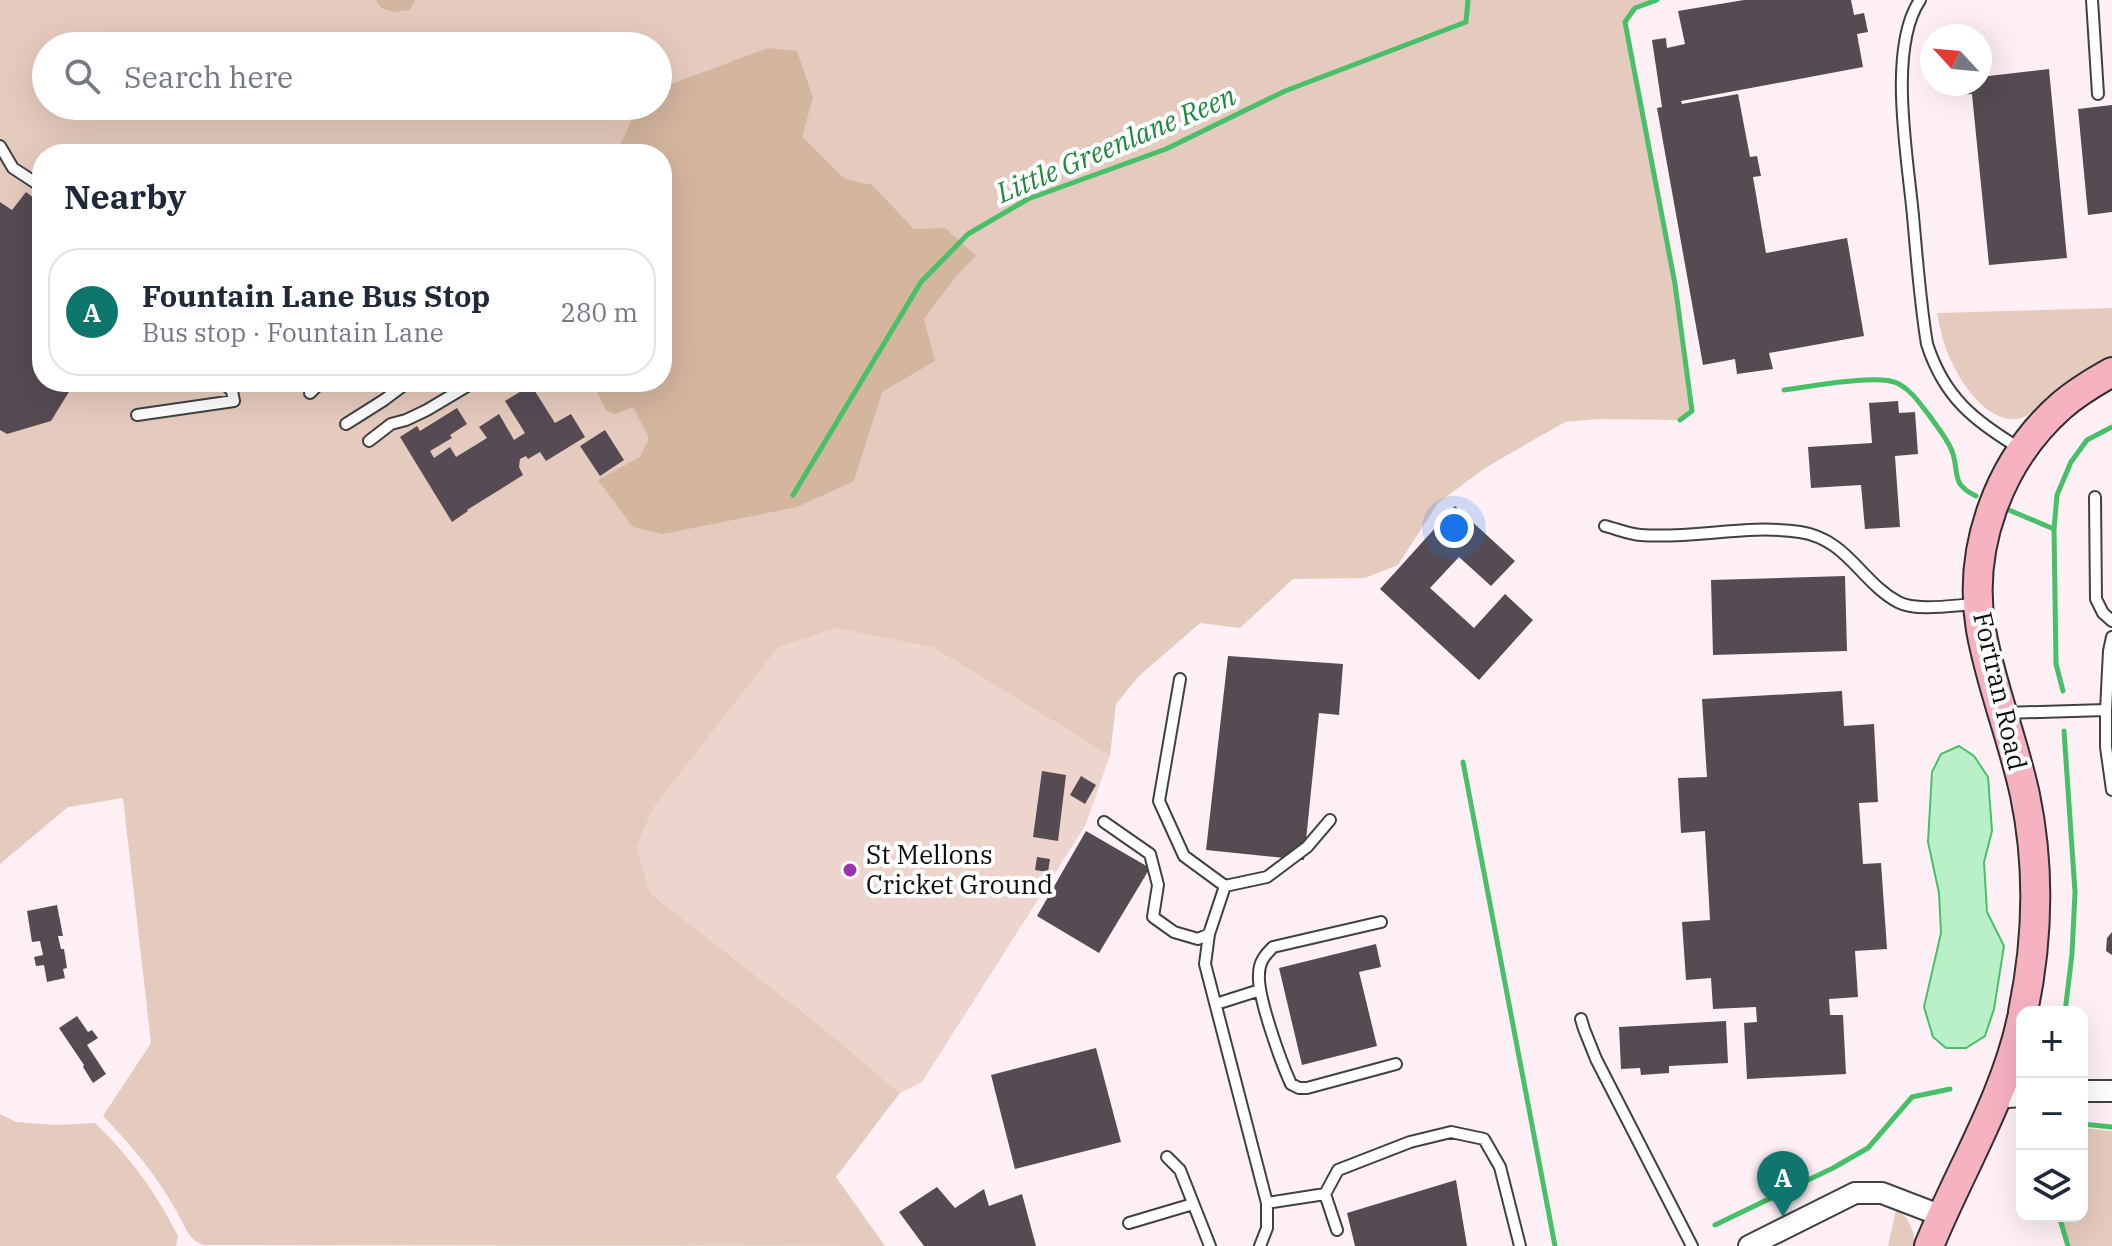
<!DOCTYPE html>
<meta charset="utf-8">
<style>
body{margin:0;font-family:"IBM Plex Serif",serif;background:#f6f6f7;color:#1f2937}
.controls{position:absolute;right:24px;bottom:24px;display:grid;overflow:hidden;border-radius:16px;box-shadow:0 8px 32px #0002}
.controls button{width:72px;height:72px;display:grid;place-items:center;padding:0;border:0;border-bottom:2px solid #e0e1e3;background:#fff;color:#1f2937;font:40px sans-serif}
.compass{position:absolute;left:1920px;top:24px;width:72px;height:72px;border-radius:50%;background:#fff;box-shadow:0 8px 32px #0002;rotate:296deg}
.you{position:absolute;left:1454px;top:528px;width:28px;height:28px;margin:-20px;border:6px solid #fff;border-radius:50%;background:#1a73e8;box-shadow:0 0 0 12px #1a73e833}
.badge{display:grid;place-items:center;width:52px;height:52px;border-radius:50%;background:#0f766e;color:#fff;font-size:26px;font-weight:700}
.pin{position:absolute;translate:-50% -66px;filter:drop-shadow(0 2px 4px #0008)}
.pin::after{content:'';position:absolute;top:42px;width:28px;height:24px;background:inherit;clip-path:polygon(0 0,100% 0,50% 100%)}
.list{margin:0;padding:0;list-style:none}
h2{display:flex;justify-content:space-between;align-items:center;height:104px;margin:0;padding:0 32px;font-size:34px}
h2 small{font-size:26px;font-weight:400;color:#747a83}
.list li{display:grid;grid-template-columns:52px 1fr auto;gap:24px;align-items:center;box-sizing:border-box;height:128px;margin:0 16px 16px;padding:0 16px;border:2px solid #e0e1e3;border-radius:32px}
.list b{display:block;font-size:30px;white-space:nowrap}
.list p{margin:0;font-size:26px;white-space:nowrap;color:#747a83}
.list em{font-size:26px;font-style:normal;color:#747a83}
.icon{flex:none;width:44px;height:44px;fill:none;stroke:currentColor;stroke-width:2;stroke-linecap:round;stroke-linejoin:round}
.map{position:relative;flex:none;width:2112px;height:1246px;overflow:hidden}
.search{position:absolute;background:#fff;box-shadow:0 8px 32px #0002;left:32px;top:32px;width:640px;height:88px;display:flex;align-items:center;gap:20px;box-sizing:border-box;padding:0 28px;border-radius:44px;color:#747a83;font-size:30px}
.panel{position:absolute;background:#fff;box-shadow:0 8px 32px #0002;left:32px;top:144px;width:640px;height:248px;border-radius:32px}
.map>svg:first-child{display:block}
.green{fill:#e5cbbd;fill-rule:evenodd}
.forest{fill:#d4b59e}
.pitch{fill:#edd5ce}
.water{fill:#baf0c7;stroke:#47c069;stroke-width:2}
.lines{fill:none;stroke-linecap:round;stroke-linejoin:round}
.stream{stroke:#47c069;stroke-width:5}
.building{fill:#564b53}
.lane-casing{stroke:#414141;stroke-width:14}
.street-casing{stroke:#414141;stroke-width:24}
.secondary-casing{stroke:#303030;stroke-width:32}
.lane{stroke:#fff;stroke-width:10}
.street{stroke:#fff;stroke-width:20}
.secondary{stroke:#f7b2c2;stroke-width:28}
.poi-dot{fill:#9b33b1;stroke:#fff;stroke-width:3}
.labels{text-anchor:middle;stroke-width:8;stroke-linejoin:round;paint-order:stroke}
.street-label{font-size:26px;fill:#0e0e0e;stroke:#fff}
.poi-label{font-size:26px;fill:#0e0e0e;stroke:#fff;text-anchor:start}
.water-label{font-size:28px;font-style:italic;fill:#218741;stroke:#fff}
</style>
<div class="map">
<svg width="2112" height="1246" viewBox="0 0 2112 1246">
<rect width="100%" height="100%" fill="#fef0f5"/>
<path class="green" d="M0,0H1657L1635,8L1625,22L1675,284L1692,411L1680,420L1597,419L1565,422L1485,468L1438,503L1398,565L1365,578L1293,579L1240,628L1200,623L1139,676L1116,704L1110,756L932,647L650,893L822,1027L900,1093L836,1177L885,1246L204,1245C188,1240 185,1226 177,1212C157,1176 132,1146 103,1116L151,1043L123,798L68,807L0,864ZM46,46H658V106H46ZM42,154H662V382H42Z
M2112,308V356C2098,364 2083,371 2070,381C2057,391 2036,414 2021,418C1985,427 1953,372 1944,343C1941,333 1939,323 1937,313Z
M0,1114L16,1122L55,1125L95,1123C131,1158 155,1191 178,1236L176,1246H0Z
M2082,1128L2112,1131V1246H2068L2059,1216H2082Z
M1896,1209C1910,1218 1914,1230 1915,1246H1888Z"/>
<path class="forest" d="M376,0H415L410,10L394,12L381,8Z
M768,48L797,51L813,98L802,137L845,179L872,185L914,229L945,228L976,256L957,275L924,319L935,361L882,392L854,481L797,507L663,534L633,527L598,480L640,457L649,438L633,407L615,414L606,410L592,382H662V154H616L638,106H658V89Z"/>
<path class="pitch" d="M836,628L932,647L1110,756L1085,826L922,1082L900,1093L822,1027L650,893L636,847L653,808L778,647Z"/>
<path class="water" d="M1959,746L1974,756L1988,777L1992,831L1984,862L1987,912L2004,946L1994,1009L1985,1036L1966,1048H1946L1933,1037L1924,1007L1941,933L1939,893L1928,842L1932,772L1941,754Z"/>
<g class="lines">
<path class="stream" d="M1657,0L1635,8L1625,22L1675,284L1692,411L1680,420
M1784,390C1809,387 1879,373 1899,384C1912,391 1920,404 1929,415C1937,427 1947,438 1952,451C1960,473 1950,484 1976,496
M793,495L921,282L968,234L1028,199L1166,149L1285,91L1466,22L1468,0
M2004,508L2054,529L2057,495L2071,462L2087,440L2112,427
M2054,529L2056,664L2063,691
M2064,731L2075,892L2072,954L2065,1012
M1463,762L1555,1246
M2082,1124L2112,1127
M2022,1142L2020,1146L2022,1157
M2059,1216L2068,1246
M1715,1225L1833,1168L1868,1148L1912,1097L1950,1089"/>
</g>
<path class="building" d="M1744,0H1851L1854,15L1864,13L1868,32L1857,34L1863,67L1681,101L1682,104L1738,94L1750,157L1757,156L1761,176L1753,177L1766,253L1847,238L1864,336L1769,353L1773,369L1737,374L1735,359L1703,365L1657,108L1662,107L1652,40L1666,38L1667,48L1685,44L1678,11Z
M2049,69L2067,258L1989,265L1972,94L1956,95V84H1980V77Z
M2112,105V212L2088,215L2078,109Z
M26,192L42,204V340L34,350L42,356V382H75L51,421L7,434L0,430V202L12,210Z
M531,385L555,423L571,414L585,437L546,461L540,452L528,459L526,456L520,459L519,467L523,475L467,510L468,511L452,522L400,437L417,426L420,431L457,408L467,424L450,435L452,438L430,451L434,458L450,447L456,457L487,438L479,427L499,414L514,440L525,433L505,401Z
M1898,401L1899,413L1915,412L1918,454L1895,456L1900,527L1865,529L1861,485L1811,488L1808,447L1872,443L1869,403Z
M605,430L624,460L600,476L580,446Z
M1455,506L1515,561L1491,586L1459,557L1430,588L1474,628L1505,594L1533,620L1479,680L1380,589Z
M1845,576L1847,651L1713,655L1711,580Z
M1228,656L1343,664L1339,715L1319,713L1304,860L1206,850Z
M1842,691L1844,726L1874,724L1878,802L1859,803L1863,864L1881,863L1887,949L1855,951L1858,997L1829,999L1830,1015H1843L1846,1074L1747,1079L1744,1023L1757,1022L1756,1007L1713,1009L1711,978L1686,980L1682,922L1710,920L1705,831L1681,833L1678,778L1707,777L1702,699Z
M1042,771L1066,775L1058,841L1033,837Z
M1081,776L1096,785L1085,804L1070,795Z
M1086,831L1150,868L1099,953L1037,916Z
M1037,857L1050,859L1048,872L1035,870Z
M57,905L63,936H58L61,949H64L67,968L63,969L65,978L47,982L44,965L36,966L34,957L43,955L40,941L32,942L27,911Z
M2112,932V955L2106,951L2107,938Z
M1376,944L1381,967L1359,972L1377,1046L1302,1065L1279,968Z
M77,1016L88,1032L92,1030L98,1038L87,1045L106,1074L93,1083L83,1067L84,1065L59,1028Z
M1726,1021L1728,1063L1669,1066V1073L1641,1075L1640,1068L1621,1069L1619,1027Z
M1096,1048L1121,1142L1015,1169L991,1075Z
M1456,1180L1467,1246H1355L1347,1213Z
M937,1187L955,1208L984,1189L989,1206L1022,1194L1036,1246H924L899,1212Z"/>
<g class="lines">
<defs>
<path id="lane" d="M1920,0C1887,49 1908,159 1913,216C1917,259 1920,302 1927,344C1944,397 1974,421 2021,449
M2092,0L2098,94
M0,146L13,168L42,187
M310,393L321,382
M137,415L234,401L232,391L223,382
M346,424L384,400L408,382
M369,441L391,424L406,420L427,410L474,382
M2095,497L2096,599L2103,613L2112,621
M1605,526C1617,529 1629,534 1641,535C1694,539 1747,524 1800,532C1847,539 1861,582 1898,602C1917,612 1955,605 1977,604
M1180,679L1159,801L1184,856L1225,886L1267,877L1307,847L1330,820
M2106,710V747L2112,790
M2004,713L2106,710L2109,651L2112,637
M1104,822L1150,854L1158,885L1153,917L1174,932L1198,939L1209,934
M1225,886L1209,934L1205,964L1267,1203V1228L1260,1246
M1381,922L1273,947C1265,955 1259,962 1259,974C1257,996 1281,1062 1291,1084L1299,1088H1307L1396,1064
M1216,1004L1260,990
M1581,1019L1584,1029L1596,1059L1692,1246
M1167,1157L1180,1170L1210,1246
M1325,1194L1338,1170L1410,1142L1451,1132L1484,1139L1500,1167L1520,1246
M1267,1203L1325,1194L1337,1230
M1129,1223L1193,1204"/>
<path id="street" d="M2082,1091H2112
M1998,1094L2008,1097L2022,1096
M1749,1246L1855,1193H1882L1942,1216"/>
<path id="secondary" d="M2023,1012C2038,940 2040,867 2025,795C2013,739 1991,686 1981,630C1967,548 1999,461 2061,406C2077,392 2094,382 2112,372
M1929,1246C1959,1172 2006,1096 2022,1018"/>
</defs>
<use href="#lane" class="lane-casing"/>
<use href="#street" class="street-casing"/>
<use href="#secondary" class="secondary-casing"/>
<use href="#lane" class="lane"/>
<use href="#street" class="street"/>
<use href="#secondary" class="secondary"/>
</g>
<circle class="poi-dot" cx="850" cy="870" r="8"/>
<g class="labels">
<g class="street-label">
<text transform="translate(2000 691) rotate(77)" y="9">Fortran Road</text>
</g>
<g class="poi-label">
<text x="866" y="864">St Mellons<tspan x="866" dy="30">Cricket Ground</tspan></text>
</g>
<g class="water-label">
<text transform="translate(1116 144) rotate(-23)" y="10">Little Greenlane Reen</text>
</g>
</g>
</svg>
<div class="controls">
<button>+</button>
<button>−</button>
<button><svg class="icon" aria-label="layers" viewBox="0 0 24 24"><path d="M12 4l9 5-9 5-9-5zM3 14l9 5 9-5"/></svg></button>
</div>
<svg class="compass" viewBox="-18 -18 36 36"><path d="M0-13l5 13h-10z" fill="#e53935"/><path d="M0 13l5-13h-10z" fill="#747a83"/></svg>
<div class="you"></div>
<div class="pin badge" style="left:1783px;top:1217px">A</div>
<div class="search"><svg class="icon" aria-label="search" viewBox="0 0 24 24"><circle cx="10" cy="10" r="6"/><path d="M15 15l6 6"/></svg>Search here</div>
<section class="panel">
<h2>Nearby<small></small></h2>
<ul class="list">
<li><span class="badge">A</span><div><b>Fountain Lane Bus Stop</b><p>Bus stop · Fountain Lane</p></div><em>280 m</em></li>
</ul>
</section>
</div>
